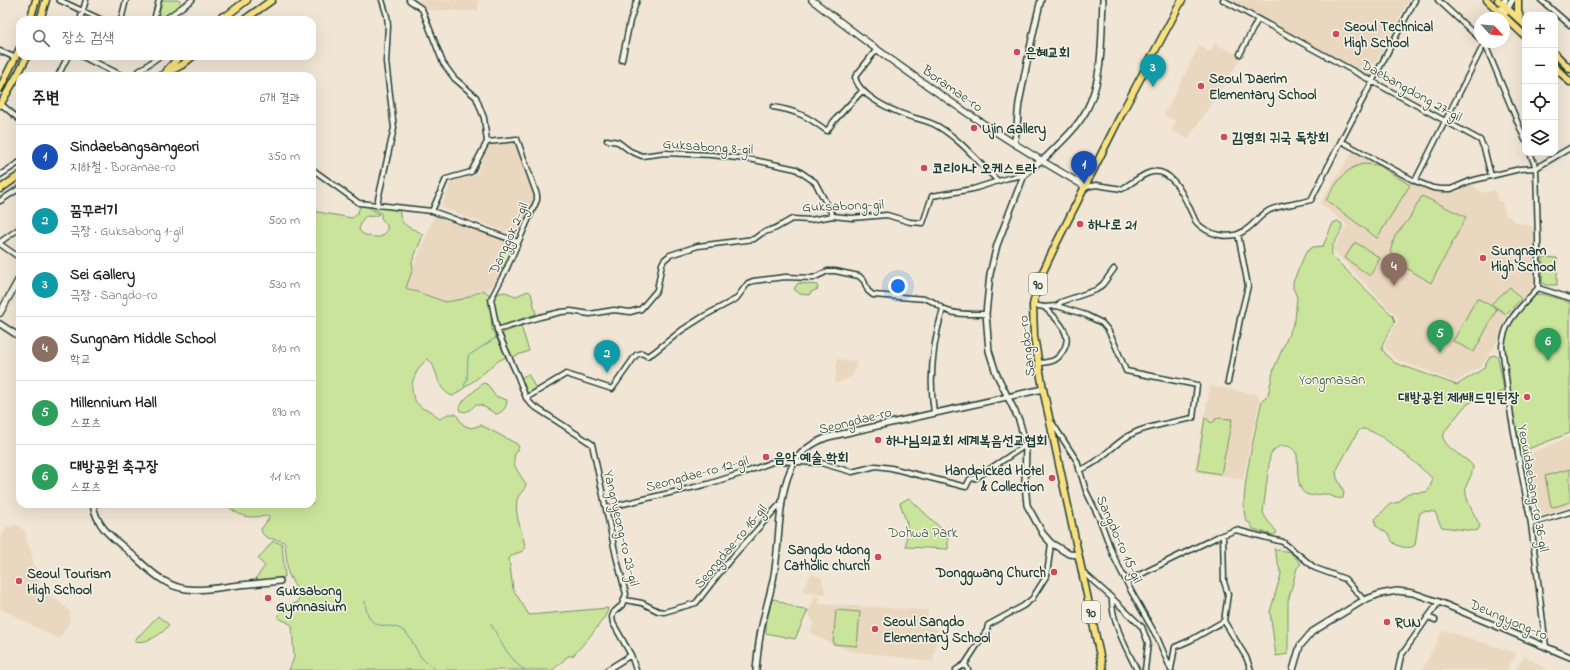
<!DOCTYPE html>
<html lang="ko">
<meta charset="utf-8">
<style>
body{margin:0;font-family:"Indie Flower","Poor Story",sans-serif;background:#f2f2f2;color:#222}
.controls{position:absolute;right:12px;top:12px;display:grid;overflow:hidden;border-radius:8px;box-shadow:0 4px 16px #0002}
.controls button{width:36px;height:36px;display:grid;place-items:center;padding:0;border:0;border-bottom:1px solid #e0e0e0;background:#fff;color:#222;font:20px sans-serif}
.compass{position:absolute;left:1474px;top:12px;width:36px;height:36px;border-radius:50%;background:#fff;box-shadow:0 4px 16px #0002;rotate:116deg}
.you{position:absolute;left:898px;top:286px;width:14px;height:14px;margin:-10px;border:3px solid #fff;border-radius:50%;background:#1a73e8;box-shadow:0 0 0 6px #1a73e833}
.badge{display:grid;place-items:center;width:26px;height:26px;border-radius:50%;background:#d93025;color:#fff;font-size:13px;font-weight:700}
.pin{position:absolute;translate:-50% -33px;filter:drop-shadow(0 1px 2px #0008)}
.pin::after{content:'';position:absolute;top:21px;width:14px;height:12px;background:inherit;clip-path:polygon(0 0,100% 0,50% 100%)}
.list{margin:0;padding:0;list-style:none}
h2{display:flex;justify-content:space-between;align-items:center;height:52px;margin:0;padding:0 16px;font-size:17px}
h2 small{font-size:13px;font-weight:400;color:#767676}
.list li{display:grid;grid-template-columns:26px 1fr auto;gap:12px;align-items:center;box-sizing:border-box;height:64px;padding:0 16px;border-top:1px solid #e0e0e0}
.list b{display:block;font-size:15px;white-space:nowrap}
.list p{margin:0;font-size:13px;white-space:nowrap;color:#767676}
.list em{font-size:13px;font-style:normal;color:#767676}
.icon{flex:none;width:22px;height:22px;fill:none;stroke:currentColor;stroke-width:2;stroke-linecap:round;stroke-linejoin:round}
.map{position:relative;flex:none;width:1570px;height:670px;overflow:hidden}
.search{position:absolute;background:#fff;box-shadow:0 4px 16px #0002;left:16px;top:16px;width:300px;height:44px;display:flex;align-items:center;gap:10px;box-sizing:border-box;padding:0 14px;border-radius:12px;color:#767676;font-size:15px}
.panel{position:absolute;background:#fff;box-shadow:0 4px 16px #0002;left:16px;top:72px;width:300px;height:436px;border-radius:12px}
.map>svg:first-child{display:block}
.built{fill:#ead7bf}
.green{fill:#cbe49b;stroke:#759068}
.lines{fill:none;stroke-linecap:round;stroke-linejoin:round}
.stream{stroke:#639ea3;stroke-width:1}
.minor-casing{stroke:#1f3d34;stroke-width:7}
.tertiary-casing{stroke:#1f3d34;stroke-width:8}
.secondary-casing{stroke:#1f3d34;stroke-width:8}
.primary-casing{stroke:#1f3d34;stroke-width:9}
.minor{stroke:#f7f3e8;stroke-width:4}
.tertiary{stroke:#f7f3e8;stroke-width:5}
.secondary{stroke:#f7f3e8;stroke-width:5.5}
.primary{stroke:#fae180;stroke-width:6}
.poi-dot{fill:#d1495b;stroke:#f7f3e8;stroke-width:1.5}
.labels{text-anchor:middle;stroke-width:3;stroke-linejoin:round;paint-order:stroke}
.shield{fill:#f7f3e8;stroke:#60746a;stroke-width:1}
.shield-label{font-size:13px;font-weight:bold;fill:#1f3d34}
.poi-label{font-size:14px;font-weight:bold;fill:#1f3d34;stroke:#f7f3e8;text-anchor:start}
.street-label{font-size:14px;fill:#1f3d34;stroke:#f7f3e8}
.park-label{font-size:14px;fill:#395643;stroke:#f7f3e8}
</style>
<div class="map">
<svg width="1570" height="670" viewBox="0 0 1570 670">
<rect width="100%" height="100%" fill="#f1e6d5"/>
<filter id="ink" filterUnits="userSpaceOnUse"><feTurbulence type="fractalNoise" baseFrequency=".025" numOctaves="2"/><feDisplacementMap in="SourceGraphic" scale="8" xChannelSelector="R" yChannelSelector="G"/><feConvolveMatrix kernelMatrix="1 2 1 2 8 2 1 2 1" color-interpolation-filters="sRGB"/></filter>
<g filter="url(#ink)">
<path class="built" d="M417,0H479L478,11L426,10Z
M1224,0H1409L1369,75Z
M1214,43L1242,57L1188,139L1171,130L1176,121L1164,115L1199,46L1210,52Z
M515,142L535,196V201L519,237L441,207L451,182L476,175L488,148L499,143Z
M1353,151L1412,182L1438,192H1459L1463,186L1471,184L1483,193L1495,190L1497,200L1502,202L1505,214L1517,222L1534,227V281L1531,290L1506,317L1498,340L1482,366L1455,382L1395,359L1384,347L1399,319L1333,250L1347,225L1320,203Z
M434,216L516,244L505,271L487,290L481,289L463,299L446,302L405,288Z
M837,359L857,361L853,376L835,384Z
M1210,386L1256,394L1260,397L1243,480L1194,472Z
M1570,437V506L1543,515L1536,511L1528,454Z
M16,524L25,531L26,541L31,551L37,577L40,586L70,611V621L60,638L54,637L0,608V541L7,525L11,527Z
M811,574L822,578L826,594L806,593L802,590Z
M814,596L819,597V604L928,610L927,626L935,628L938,630L933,662L851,651L832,644L810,633L814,623L808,613L811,605L813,604Z
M1443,630L1517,653L1506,670H1422Z
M1525,656L1548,670H1515Z"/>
<path class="green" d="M159,0H179L183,6L164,20H154Z
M1363,164L1378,165L1410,185L1377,238L1326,200C1336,185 1344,168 1363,164Z
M1422,196L1466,217L1431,283L1405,267L1390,252L1395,236L1409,219Z
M361,205L367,206L379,214C368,221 364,208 359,230C364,237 373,237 381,237L387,231V225L381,218V213L373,208V206L399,210C400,213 400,216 401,219C406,230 416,228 423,235L412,262L413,268L406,288L446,302L463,299L483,290L489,294L492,329L506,357L498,361L479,377L453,396C434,390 439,365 427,359C413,372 404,394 422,408C425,410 428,410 431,411C435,413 435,417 440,419L448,414H456L463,425L471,428L481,425L517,444L519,447C508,463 517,469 526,484C525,491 518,494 517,500C514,516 523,532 525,547L523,551L512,555L509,559L513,589L529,615L608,608C608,618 580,647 573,656H568L553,670H289L294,658L292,625L277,617L288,605L297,603L300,596L288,573L285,543C277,537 263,542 261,529L268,520L269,517L267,516C248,518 240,518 226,504H312V211L352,218L357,214Z
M1338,221L1342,224C1343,237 1327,244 1333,257L1393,316L1395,322L1383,343L1382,349L1388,357L1395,363L1457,385L1483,369L1490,357L1494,355L1498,357L1504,390L1489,398H1477L1464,407L1445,431L1443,438C1449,452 1464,455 1473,466C1473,474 1468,480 1466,487C1463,497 1476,517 1480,526L1478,530L1474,531L1442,527L1440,524L1435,512L1424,511L1420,513L1419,517L1415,545C1410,550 1396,547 1392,541C1390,538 1392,538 1389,535C1386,532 1380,529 1376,526L1375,519L1390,504L1399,502C1411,486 1413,496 1428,491L1432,482V478C1419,466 1376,427 1361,429L1357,433L1336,471L1337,478L1344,492L1343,498C1336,500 1332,495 1325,494C1318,494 1312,497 1306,494C1296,490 1298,464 1297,455C1292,442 1275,443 1270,456L1263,512C1265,520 1273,525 1277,533L1273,535L1253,529L1250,523L1246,521C1238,499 1256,429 1261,404L1262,400L1268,395L1274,368L1295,320L1297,297L1293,288V282L1306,252L1313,247L1323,246L1333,223Z
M1355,242L1380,258L1370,276L1345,258Z
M504,248L512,252L504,270L496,267Z
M1543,257L1557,258V285H1545L1542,282Z
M798,283L817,285L818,289L811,292L809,295L800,294L794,289Z
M1510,287L1521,299L1506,314L1491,304Z
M528,291L531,293L536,314L498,327L493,300L499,293L505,292L516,296Z
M1541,294L1563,300L1570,303V433L1528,449L1520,450C1514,421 1495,348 1511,323C1518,313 1528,304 1536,295Z
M1477,298L1497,309L1474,352L1453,341Z
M521,326L529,351L512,357L502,333Z
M528,374L536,389L528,395L521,378Z
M483,383L487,384L495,396L507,400C507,406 503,413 496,414L481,405H475C470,410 468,413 460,411L459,408L464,400Z
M1205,417L1211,423L1215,421L1216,418L1232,419L1221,474L1197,470Z
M1570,469V502L1554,507L1551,506L1545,476Z
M909,498L948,535V549L906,547L907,524L900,503Z
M273,541L282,544L285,577L258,581L256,578L265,566L258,559Z
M1274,549L1290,552L1301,564L1297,568L1288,601V654L1276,656L1270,612L1281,574Z
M775,599L798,609L808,610L795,639L766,633V622L772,600Z
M836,610L860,612L857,646L833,644Z
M158,616L169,625C161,635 147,644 134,641Z"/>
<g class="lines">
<path class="stream" d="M464,386L467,380L468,356L497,337
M365,601C368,639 392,617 407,634C413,640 415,649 420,656C424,662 431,665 436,670
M491,624L504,648L518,665L525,670"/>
<defs>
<path id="minor" d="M59,0L102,20
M409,0L422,9L443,63L454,78L476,97L484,118L487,142L471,172L446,179L432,211
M1223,0L1480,140L1484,148L1491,176
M1438,0L1480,39
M1541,0L1570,25
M1497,18L1500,12
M80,20L86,0
M121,20L126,0
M154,20L159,0
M164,20L192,0
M215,20L223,15
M1484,42L1525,140
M877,49L855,77C859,96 891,110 908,116C918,119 930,121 939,127C962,141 979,163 998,181
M0,51L16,58
M1240,54L1258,19
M622,60L630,21L637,0
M58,76L68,56
M132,76L160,56
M1,104L20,120
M773,107C797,111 807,116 827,131L834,121L863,90
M607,140L618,142L630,151L642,156L665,153L712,155L754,160L796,169L815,182L833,216
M1341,141L1415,0
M487,142L517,139L537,195V200L506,270L491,299L497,330L518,377L526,398L532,405L592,444L616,556L626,594L622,605L614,612L612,617L613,623L631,655L607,670
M1530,153L1536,168L1538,238V288C1521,308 1505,318 1502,346L1511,416L1531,524L1546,647
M312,169L359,203L432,211L518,242
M0,175L20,162
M1415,181L1485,42
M1086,187L1096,185L1122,189C1130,184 1138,178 1146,174C1173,161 1187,204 1196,222C1207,234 1229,241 1244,231C1253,226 1259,216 1268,211C1275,206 1301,203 1311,200L1341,141L1415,181L1433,188L1442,189H1451L1470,181L1520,169L1536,168L1570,148
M0,201L20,188
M377,204L394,128L386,62L388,26L387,16L382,0
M0,242L20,228
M0,244L20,258
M1538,288L1570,298
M1033,305L1044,307L1057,306L1086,315L1102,323L1108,330L1114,342L1126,371L1197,385L1193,418C1175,422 1153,425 1136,432C1114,441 1102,463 1079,470
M1057,306L1061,302L1096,290L1103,284L1114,269
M497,330L540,317L561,312L571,311L590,314L614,310L630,312L641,309L657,290L662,264L664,260L670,255L698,246L754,239L762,233L776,228L792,219L810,220L833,216L852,218L887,215L910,222L923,223L932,196L973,189L1008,178L1024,175
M1039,363C1044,363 1048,362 1052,361C1061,358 1069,344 1066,335C1063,324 1052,314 1044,307
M1228,382L1240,319L1248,286L1238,234
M526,398L566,374L612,389L636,355L642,353L647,356L653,353L682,330L704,316L736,299L748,283L753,281L785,277L813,278L828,271H835L859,276L864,281L868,291L873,295L926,299C936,301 941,310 951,312C962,315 975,314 986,314
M934,413C929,379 933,342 943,309
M1051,421L1077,461L1086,491L1100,520L1113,555L1131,591L1157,637L1171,670
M606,508L708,484L746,472L775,461L821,463L852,472L876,466L891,468L966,487L970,479L976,478L1026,445
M1531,524L1570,512
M1223,535L1224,582L1228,594L1224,621L1246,657L1251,670
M1083,572L1112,598L1142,627L1148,643L1145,670
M1127,581L1217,537L1236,530L1283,542L1315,568L1345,579L1364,600
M1112,598C1111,621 1127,650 1137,670
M625,600L642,603L658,611L664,612L696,603L729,561L779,505H782
M1428,617L1439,602
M631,655L636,670
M965,664L968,670
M1171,669L1175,647L1191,640L1224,621
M956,670L965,664L987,630L988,625L1023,606L1032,599L1047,575L1051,543
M1398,670L1401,656L1428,617L1435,620"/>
<path id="tertiary" d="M82,56L122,76
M1014,143C1018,130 1017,117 1019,103C1026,69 1032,34 1041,0
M0,324L20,337
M93,504C96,525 110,536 126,549C139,560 151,574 166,582C186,594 209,589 231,586C247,584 264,583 280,581
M1079,555L1069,554L1051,543L1043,534L1027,505L1025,484L1026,445L1019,420L996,373L989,351L986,314L990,274L997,245L1024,175L1040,161L1046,157C1060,143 1076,129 1086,111C1104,78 1101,36 1103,0
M756,670C757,659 758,648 760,636C763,617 769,599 773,580C781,544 776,494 794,463C801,450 815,442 828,437L1043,389
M1293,670L1300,646L1312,632L1364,600L1380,594L1397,591L1413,593L1439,602L1570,657"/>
<path id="secondary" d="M812,0C899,68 990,132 1086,187
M1500,12L1505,0
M1504,15L1512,0
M0,313L20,277"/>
<path id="primary" d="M1487,0L1525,36
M1498,0L1525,25
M1518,0V11L1521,21
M30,20L36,0
M40,20L46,0
M221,20L247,0
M244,20L272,0
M1555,54L1570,69
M1555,67L1570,82
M167,70L180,56
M160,76L182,65L193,56
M0,88L20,48
M0,105L18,74L27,56
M0,189L20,175
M1103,670L1043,389L1034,336L1033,305L1039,280L1057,242L1125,107L1182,0"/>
</defs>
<use href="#minor" class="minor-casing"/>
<use href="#tertiary" class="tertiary-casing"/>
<use href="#secondary" class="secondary-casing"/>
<use href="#primary" class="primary-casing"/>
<use href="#minor" class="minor"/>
<use href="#tertiary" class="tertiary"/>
<use href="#secondary" class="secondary"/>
<use href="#primary" class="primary"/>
</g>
</g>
<g class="poi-dot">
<circle cx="1336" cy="34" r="4"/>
<circle cx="1017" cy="52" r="4"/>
<circle cx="1201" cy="86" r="4"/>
<circle cx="974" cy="128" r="4"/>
<circle cx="1224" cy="137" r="4"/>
<circle cx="924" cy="168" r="4"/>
<circle cx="1080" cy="224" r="4"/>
<circle cx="1483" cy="258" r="4"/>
<circle cx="1527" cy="397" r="4"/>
<circle cx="878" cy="440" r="4"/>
<circle cx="766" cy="457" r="4"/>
<circle cx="1052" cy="478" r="4"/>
<circle cx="878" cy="557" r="4"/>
<circle cx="1054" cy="572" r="4"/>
<circle cx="19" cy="581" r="4"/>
<circle cx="268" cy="598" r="4"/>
<circle cx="1387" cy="622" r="4"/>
<circle cx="875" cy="629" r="4"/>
</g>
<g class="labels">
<g class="shield">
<rect x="1029" y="273" width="18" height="22" rx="3"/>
<rect x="1082" y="601" width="18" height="22" rx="3"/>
</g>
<g class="shield-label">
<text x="1038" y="289">90</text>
<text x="1091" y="617">90</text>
</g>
<g class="poi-label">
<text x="1344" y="31">Seoul Technical<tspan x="1344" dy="16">High School</tspan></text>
<text x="1025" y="57">은혜교회</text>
<text x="1209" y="83">Seoul Daerim<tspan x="1209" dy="16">Elementary School</tspan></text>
<text x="982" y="133">Ujin Gallery</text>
<text x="1232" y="142">김영희 귀국 독창회</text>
<text x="932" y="173">코리아나 오케스트라</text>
<text x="1088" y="229">하나로 21</text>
<text x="1491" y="255">Sungnam<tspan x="1491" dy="16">High School</tspan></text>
<text x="1519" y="402" text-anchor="end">대방공원 제1배드민턴장</text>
<text x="886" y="445">하나님의교회 세계복음선교협회</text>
<text x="774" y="462">음악 예술 학회</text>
<text x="1044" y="475" text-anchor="end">Handpicked Hotel<tspan x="1044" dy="16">&amp; Collection</tspan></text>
<text x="870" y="554" text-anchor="end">Sangdo 4dong<tspan x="870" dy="16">Catholic church</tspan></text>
<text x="1046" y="577" text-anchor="end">Donggwang Church</text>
<text x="27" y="578">Seoul Tourism<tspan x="27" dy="16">High School</tspan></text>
<text x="276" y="595">Guksabong<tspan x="276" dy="16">Gymnasium</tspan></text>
<text x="883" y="626">Seoul Sangdo<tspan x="883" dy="16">Elementary School</tspan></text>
<text x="1395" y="627">RUN</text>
</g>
<g class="street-label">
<text transform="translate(953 88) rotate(35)" y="5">Boramae-ro</text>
<text transform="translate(1412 90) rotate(29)" y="5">Daebangdong 27-gil</text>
<text transform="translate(708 146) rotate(4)" y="5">Guksabong 8-gil</text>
<text transform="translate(843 205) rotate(-2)" y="5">Guksabong-gil</text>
<text transform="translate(508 238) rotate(-66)" y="5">Danggok 2-gil</text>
<text transform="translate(1026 346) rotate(-97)" y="5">Sangdo-ro</text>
<text transform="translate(855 420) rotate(-14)" y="5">Seongdae-ro</text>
<text transform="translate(697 473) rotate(-15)" y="5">Seongdae-ro 12-gil</text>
<text transform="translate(1534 488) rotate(80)" y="5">Yeouidaebang-ro 36-gil</text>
<text transform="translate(622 528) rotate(77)" y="5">Yangnyeong-ro 23-gil</text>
<text transform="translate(1120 539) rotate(66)" y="5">Sangdo-ro 15-gil</text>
<text transform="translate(730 546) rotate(-50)" y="5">Seongdae-ro 16-gil</text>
<text transform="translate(1509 619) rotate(23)" y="5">Deungyong-ro</text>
</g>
<g class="park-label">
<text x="1332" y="384">Yongmasan</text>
<text x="923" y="537">Dohwa Park</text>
</g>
</g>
</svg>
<div class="controls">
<button>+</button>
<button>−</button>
<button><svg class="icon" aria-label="locate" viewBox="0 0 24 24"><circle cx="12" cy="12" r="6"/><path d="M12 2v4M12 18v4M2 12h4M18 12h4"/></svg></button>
<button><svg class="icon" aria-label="layers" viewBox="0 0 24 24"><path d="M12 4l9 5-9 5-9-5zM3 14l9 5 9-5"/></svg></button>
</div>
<svg class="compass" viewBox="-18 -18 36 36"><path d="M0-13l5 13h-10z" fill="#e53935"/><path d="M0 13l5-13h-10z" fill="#767676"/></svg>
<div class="you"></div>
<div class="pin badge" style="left:1084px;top:184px;background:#1a4fb4">1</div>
<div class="pin badge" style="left:607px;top:373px;background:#0f9aa8">2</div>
<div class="pin badge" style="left:1153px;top:87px;background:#0f9aa8">3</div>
<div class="pin badge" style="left:1394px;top:286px;background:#8d6e63">4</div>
<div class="pin badge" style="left:1440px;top:353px;background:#2e9e5b">5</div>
<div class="pin badge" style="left:1548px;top:361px;background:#2e9e5b">6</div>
<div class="search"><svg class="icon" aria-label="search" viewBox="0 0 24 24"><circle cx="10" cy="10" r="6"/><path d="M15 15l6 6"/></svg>장소 검색</div>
<section class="panel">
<h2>주변<small>6개 결과</small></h2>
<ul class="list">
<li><span class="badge" style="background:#1a4fb4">1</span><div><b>Sindaebangsamgeori</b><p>지하철 · Boramae-ro</p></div><em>350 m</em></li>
<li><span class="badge" style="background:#0f9aa8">2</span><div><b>꿈꾸러기</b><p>극장 · Guksabong 1-gil</p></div><em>500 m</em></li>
<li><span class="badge" style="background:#0f9aa8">3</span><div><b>Sei Gallery</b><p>극장 · Sangdo-ro</p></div><em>530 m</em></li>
<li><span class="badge" style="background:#8d6e63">4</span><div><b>Sungnam Middle School</b><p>학교</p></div><em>810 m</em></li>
<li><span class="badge" style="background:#2e9e5b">5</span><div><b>Millennium Hall</b><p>스포츠</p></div><em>890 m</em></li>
<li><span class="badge" style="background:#2e9e5b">6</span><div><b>대방공원 축구장</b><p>스포츠</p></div><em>1.1 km</em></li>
</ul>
</section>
</div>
